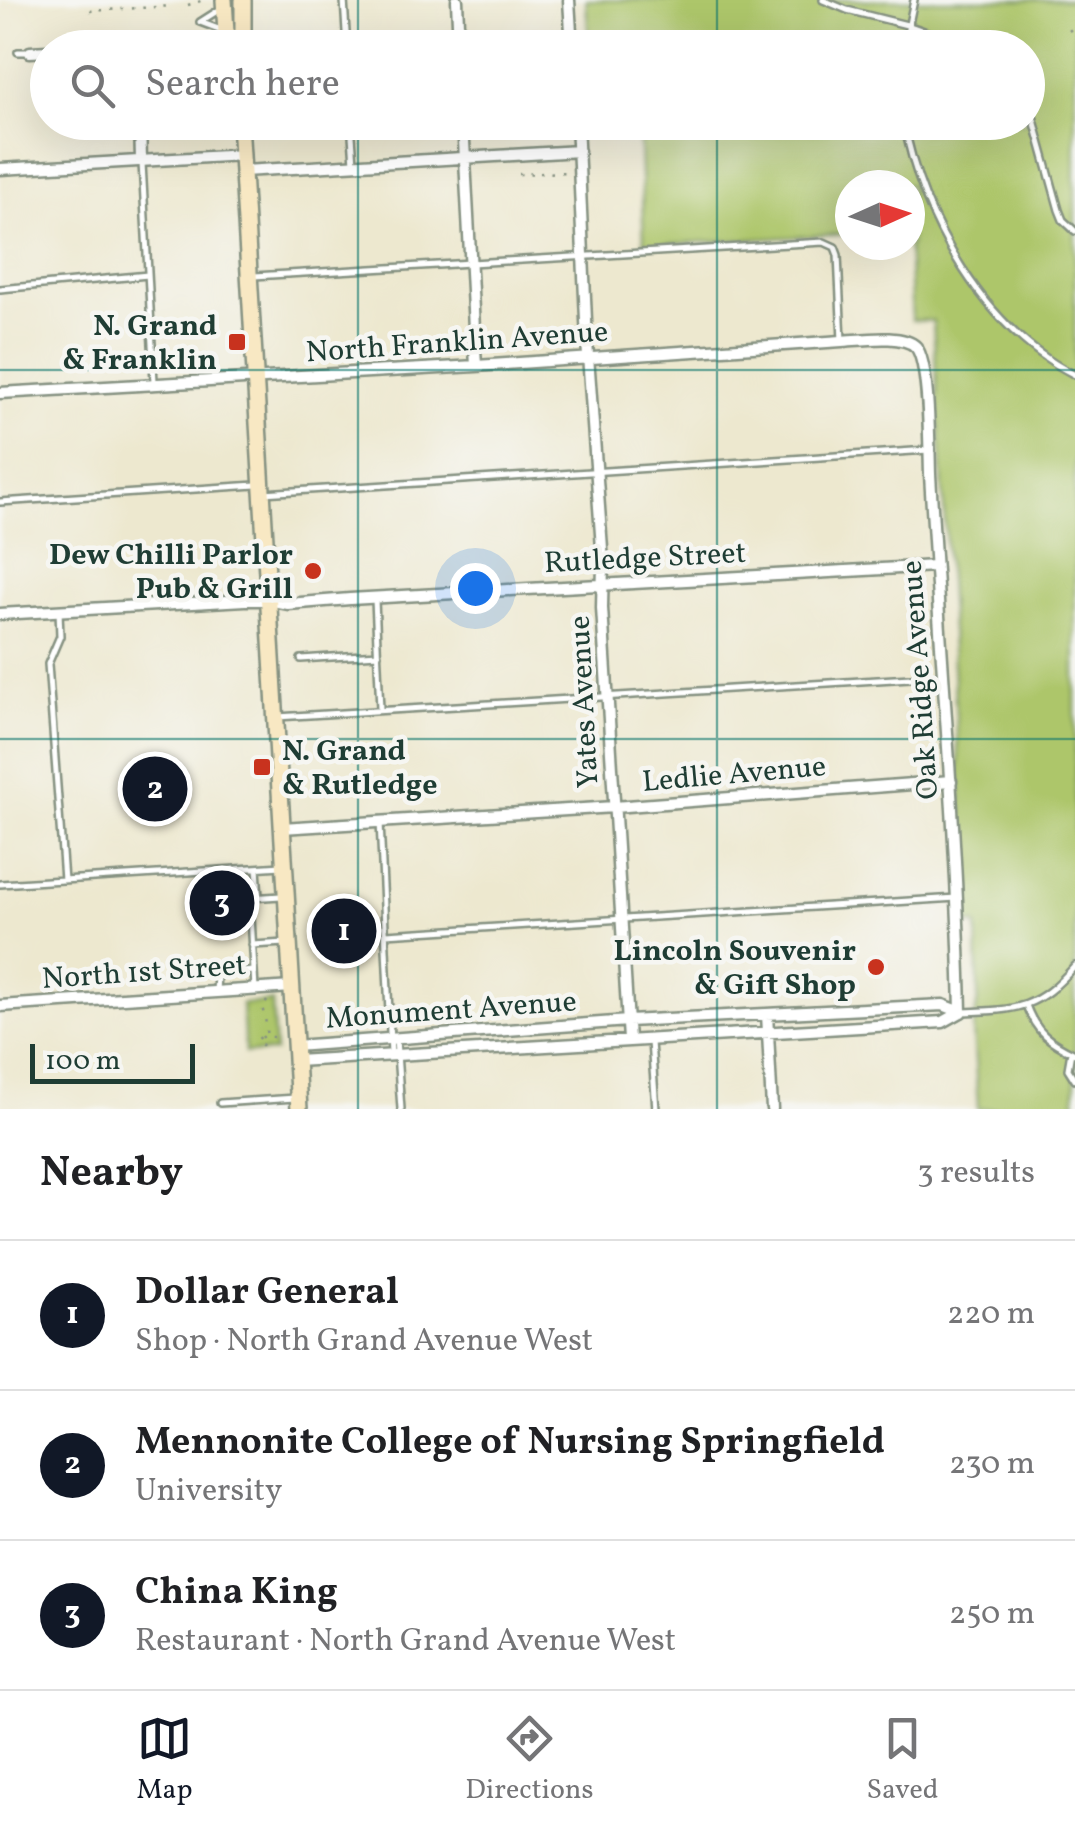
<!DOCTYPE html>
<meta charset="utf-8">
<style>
body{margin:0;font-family:Vollkorn,serif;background:#f6f6f6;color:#202124}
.compass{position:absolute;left:835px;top:170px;width:90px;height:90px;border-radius:50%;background:#fff;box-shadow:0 10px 40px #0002;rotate:87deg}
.scale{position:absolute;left:30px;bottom:25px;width:165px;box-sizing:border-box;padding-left:10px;border:5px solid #1f3d34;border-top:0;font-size:28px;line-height:35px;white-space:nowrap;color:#1f3d34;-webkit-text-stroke:8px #f6f6f2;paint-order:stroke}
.you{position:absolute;left:475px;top:588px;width:35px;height:35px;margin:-25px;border:8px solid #fff;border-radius:50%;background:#1a73e8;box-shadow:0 0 0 15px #1a73e833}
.badge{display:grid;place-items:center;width:65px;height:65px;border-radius:50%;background:#111827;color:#fff;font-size:32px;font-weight:700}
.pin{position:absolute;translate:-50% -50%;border:5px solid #fff;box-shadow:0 2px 10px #0006}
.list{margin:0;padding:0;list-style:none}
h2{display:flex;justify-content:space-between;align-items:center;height:130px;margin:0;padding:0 40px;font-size:42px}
h2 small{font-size:32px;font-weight:400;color:#757577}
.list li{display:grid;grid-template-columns:65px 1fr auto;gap:30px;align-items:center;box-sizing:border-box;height:150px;padding:0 40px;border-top:2px solid #e0e0e0}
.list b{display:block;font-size:38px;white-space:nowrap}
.list p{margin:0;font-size:32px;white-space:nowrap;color:#757577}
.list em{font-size:32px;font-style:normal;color:#757577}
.icon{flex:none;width:55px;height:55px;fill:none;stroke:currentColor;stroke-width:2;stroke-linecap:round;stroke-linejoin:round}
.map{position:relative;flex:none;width:1075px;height:1109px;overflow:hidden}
.search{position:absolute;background:#fff;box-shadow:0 10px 40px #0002;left:30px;right:30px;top:30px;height:110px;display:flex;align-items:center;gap:25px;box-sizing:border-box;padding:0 35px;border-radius:55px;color:#757577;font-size:38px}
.sheet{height:580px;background:#fff}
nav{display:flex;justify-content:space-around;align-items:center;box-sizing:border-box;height:140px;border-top:2px solid #e0e0e0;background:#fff;font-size:28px;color:#757577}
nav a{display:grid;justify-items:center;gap:5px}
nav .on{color:#111827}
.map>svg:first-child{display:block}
.green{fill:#adc66b;stroke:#668250;stroke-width:2.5}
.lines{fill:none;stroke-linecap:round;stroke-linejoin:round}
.service-casing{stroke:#869282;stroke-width:10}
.minor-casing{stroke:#869282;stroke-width:15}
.secondary-casing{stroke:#869282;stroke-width:20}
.path{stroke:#869282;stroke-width:2.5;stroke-dasharray:2.5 8;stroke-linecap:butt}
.service{stroke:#fff;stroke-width:5}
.minor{stroke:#fff;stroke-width:10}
.secondary{stroke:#f8e8c3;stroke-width:15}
.grid{fill:none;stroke:#0f766e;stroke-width:2.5;stroke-opacity:0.55}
.poi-dot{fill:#c8321e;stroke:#f6f6f2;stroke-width:4}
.labels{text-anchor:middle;stroke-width:9;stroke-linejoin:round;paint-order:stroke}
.poi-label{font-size:30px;font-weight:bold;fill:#1f3d34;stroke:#f6f6f2;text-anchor:end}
.street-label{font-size:30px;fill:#1f3d34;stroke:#f6f6f2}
</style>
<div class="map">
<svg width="1075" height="1109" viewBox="0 0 1075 1109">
<rect width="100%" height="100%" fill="#f6f6f2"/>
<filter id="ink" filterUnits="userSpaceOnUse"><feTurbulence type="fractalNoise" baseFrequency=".01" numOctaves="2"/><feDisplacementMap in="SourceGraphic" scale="20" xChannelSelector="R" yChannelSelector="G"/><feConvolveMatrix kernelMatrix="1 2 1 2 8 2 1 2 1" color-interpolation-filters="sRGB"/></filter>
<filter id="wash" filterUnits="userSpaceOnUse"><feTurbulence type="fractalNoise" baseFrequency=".0048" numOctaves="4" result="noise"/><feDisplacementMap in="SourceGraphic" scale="40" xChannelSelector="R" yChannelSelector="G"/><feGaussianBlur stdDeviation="2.25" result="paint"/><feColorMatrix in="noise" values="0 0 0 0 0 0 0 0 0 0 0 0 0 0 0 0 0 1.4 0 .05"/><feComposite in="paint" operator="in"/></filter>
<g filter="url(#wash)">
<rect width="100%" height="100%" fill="#ede8cf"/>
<path class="green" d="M586,0H1075V1109H978L973,1030L978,998L977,925L968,924L933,321L912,320L908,245H910V185H850V234L644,245L639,125L594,128V123L1028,122V48L589,47Z
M272,1002L275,1052L245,1053L242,1004Z"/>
</g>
<g filter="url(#ink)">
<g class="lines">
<defs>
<path id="service" d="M344,0L347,48
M823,0L847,10L907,25L972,48
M200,22L222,8
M200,22L224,31
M904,48L914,0
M18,52H30
M1028,98L1059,210L1063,220L1075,231
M351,122L354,163
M904,122C921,219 985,330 1075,375
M142,163L154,381
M254,276L824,242L835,247L838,255L842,341
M0,289L148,275
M263,493L929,450
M0,502L256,485
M375,600L380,709
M59,611L60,636L48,664L64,880
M301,659L378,654
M277,717L943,676
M380,822L391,1054
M257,868L259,897
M224,870L225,884L250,898L255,989
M0,884L282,866
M250,898L281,896
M386,934L957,898
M252,945L286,943
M216,992L217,974L254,971
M1026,1005C1036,1033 1050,1042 1075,1054
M963,1012C1019,1010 1037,1009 1075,966
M396,1039L401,1109
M651,1042L656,1109
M1071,1052L1068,1069L1075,1080
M220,1103L295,1098"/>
<path id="minor" d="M457,0L459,48
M569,0L572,48
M96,48H128
M30,52L48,51
M140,122L141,160
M463,122L476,366
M577,122L587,342L603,562L602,608L629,1040
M0,169L243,155
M243,171L579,151
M0,393L476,366L842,341C861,340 903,333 916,347C930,364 929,450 930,474C940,654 957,832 961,1012
M0,614L245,600H268L288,604L350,599L935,566
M282,828L614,807L951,781
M0,1006L292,987
M767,1014L772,1109
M295,1046L628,1021L943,1005L961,1012
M296,1061L943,1022L961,1012"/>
<path id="secondary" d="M224,0L226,32L236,44
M236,48L243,31V0
M240,122L299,1109"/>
</defs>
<use href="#service" class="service-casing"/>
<use href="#minor" class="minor-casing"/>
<use href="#secondary" class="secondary-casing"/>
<path class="path" d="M188,5L204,0
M90,11L173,6
M1069,31L1075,26
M519,174L567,172
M267,1001L262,1009C268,1019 264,1031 268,1037H276
M262,1036L266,1041L262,1045L257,1040Z"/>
<use href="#service" class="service"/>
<use href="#minor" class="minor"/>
<use href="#secondary" class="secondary"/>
</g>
</g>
<path class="grid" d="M358,0V48M717,0V48M358,122V1109M717,122V1109M0,370H1075M0,739H1075"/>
<g class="poi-dot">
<rect x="227" y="332" width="20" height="20" rx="5"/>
<circle cx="313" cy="571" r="10"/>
<rect x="252" y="757" width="20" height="20" rx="5"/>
<circle cx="876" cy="967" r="10"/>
</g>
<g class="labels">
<g class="poi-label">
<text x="217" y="335">N. Grand<tspan x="217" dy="34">&amp; Franklin</tspan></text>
<text x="293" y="564">Dew Chilli Parlor<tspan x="293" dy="34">Pub &amp; Grill</tspan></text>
<text x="282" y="760" text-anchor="start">N. Grand<tspan x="282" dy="34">&amp; Rutledge</tspan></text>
<text x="856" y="960">Lincoln Souvenir<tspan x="856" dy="34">&amp; Gift Shop</tspan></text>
</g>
<g class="street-label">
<text transform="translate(457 341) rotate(-4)" y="10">North Franklin Avenue</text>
<text transform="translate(645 557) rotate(-3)" y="10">Rutledge Street</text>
<text transform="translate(919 680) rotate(-94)" y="10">Oak Ridge Avenue</text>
<text transform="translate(583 702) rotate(-93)" y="10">Yates Avenue</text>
<text transform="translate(734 773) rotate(-5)" y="10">Ledlie Avenue</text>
<text transform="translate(144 971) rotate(-4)" y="10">North 1st Street</text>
<text transform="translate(451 1009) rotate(-4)" y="10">Monument Avenue</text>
</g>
</g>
</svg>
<svg class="compass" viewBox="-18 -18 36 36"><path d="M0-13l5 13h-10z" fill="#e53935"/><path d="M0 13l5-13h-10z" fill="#757577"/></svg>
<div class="scale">100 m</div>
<div class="you"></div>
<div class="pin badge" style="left:344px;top:931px">1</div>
<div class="pin badge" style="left:155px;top:789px">2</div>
<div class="pin badge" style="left:222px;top:903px">3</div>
<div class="search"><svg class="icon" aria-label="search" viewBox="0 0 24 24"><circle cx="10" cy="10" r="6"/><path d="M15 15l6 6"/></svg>Search here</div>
</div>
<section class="sheet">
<h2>Nearby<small>3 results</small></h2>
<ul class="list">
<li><span class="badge">1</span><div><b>Dollar General</b><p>Shop · North Grand Avenue West</p></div><em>220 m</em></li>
<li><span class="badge">2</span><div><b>Mennonite College of Nursing Springfield</b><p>University</p></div><em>230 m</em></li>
<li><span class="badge">3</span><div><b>China King</b><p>Restaurant · North Grand Avenue West</p></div><em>250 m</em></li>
</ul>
</section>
<nav>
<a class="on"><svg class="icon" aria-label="map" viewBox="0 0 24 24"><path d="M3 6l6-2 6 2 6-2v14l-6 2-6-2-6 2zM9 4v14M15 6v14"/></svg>Map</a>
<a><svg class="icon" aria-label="directions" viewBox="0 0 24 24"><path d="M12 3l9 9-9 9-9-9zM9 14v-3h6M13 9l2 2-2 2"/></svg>Directions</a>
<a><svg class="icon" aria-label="saved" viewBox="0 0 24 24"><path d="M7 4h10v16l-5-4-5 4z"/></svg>Saved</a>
</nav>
